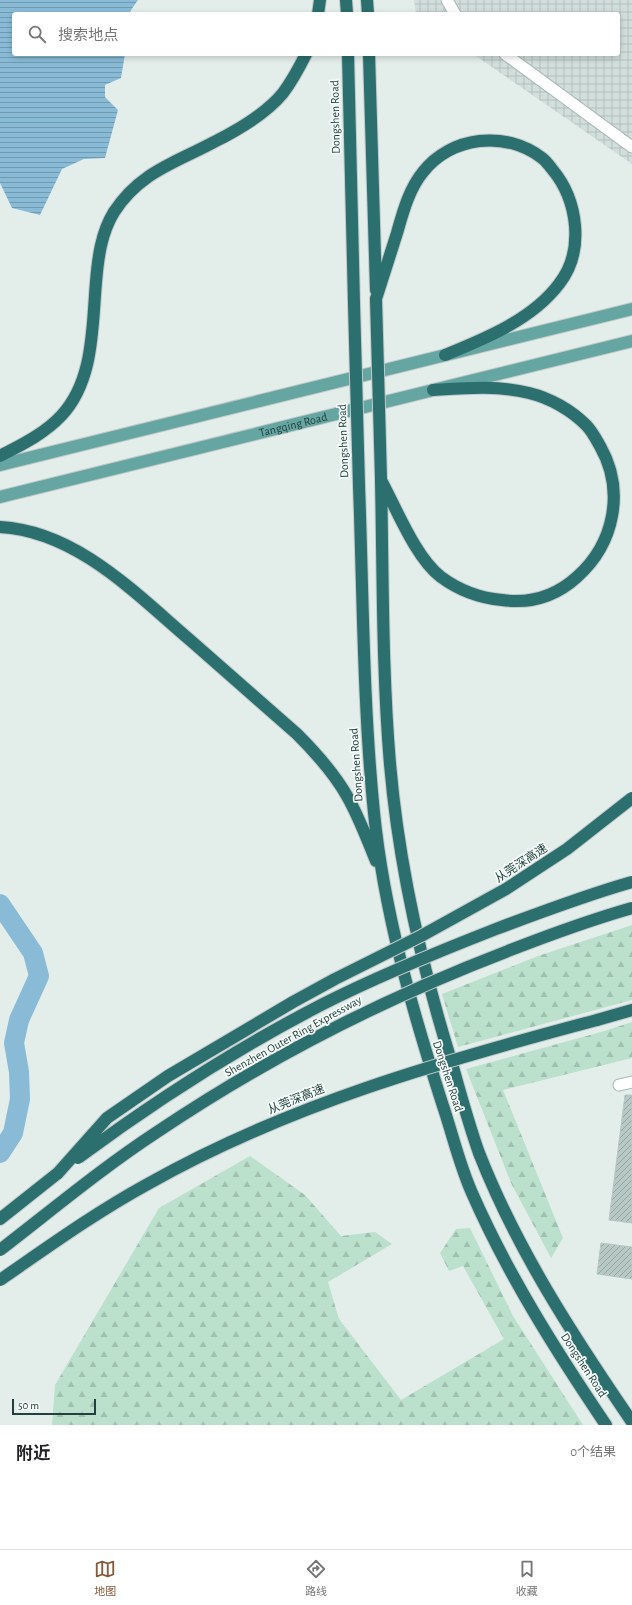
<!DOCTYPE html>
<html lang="zh">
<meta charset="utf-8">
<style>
body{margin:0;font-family:"Alegreya Sans","Noto Sans SC",sans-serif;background:#f2f2f2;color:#202124}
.scale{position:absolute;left:12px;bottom:10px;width:84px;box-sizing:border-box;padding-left:4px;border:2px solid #22413e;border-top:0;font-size:11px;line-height:14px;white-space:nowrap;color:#22413e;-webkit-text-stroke:3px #f4faf8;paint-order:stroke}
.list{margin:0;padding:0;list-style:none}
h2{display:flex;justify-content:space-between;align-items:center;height:52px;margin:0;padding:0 16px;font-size:17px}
h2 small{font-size:13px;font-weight:400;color:#757577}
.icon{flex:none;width:22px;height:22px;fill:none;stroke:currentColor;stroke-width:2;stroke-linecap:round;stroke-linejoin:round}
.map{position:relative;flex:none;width:632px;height:1425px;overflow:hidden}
.search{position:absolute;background:#fff;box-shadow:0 2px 6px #0003;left:12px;right:12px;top:12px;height:44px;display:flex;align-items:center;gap:10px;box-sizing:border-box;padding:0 14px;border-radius:4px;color:#757577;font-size:15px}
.sheet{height:124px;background:#fff}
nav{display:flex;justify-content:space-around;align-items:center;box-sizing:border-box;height:56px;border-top:1px solid #e0e0e0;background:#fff;font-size:11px;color:#757577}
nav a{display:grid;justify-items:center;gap:2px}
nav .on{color:#82593a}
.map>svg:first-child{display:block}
.industrial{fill:url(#industrial-grid)}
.forest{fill:url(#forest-firs)}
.water{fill:url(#water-rules)}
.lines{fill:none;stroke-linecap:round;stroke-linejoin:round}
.river{stroke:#89bbd6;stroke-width:20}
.building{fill:url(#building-hatch);stroke:#b5c8c4}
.minor-casing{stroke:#a5b7b4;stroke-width:13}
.major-casing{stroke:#c1cac9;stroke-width:14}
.highway-casing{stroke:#c1cac9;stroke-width:14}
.minor{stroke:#fff;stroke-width:11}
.major{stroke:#65a6a2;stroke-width:12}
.highway{stroke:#2b6f6e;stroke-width:12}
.highway-bridge-casing{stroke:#c1cac9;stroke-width:14;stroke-linecap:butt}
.highway-bridge{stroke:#2b6f6e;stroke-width:12}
.labels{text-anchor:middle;stroke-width:3.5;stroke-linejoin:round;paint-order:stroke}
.street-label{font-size:12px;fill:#22413e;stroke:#f4faf8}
</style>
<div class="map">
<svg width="632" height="1425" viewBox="0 0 632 1425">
<defs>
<pattern id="industrial-grid" width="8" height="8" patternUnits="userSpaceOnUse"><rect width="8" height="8" fill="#d1dedb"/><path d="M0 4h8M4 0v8" fill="none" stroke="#b3c0bd"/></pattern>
<pattern id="forest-firs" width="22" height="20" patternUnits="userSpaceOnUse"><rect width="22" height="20" fill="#bbe0cc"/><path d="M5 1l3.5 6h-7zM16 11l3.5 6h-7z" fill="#a0c1b0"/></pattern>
<pattern id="water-rules" width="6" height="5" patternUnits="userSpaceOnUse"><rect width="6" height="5" fill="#89bbd6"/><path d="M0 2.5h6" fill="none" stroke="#709aaf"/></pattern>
<pattern id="building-hatch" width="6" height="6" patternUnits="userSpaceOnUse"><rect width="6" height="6" fill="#b8c9c5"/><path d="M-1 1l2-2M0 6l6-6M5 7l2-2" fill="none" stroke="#95a5a1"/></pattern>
</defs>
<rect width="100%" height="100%" fill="#e3eeeb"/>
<path class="industrial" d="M414,0H632V164L473,54H618V14H416Z"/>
<path class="forest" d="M632,925V1000L458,1047L442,994L538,956Z
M632,1022V1058L503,1090L563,1238L551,1258L511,1183L466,1069L601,1032Z
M250,1156L305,1195L341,1236L375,1232L392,1244L328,1282L339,1319L401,1400L504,1339L463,1266L449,1271L440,1253L456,1229L470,1228L513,1316L583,1425H52L55,1385L159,1208Z"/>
<path class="water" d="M0,0H138L131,10L130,14H14V54H125L121,78L105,85V97L118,110L105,158L84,159L62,169L40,215L12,208L0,183Z"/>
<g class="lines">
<path class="river" d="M0,904L33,953L39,976L19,1020L14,1043L19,1072L20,1099L13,1133L0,1153"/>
</g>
<path class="building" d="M625,1095H632V1223L609,1220Z
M601,1243L632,1247V1279L597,1274Z"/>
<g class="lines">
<defs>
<path id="minor" d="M447,0L455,14
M505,54L632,147
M619,1085L632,1082"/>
<g id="major">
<path d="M0,465L632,309"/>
<path id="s1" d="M0,497L632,341"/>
</g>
<path id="highway" d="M346,0L347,14
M367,0L368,14
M318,14L320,0
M348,54L354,304
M369,54L376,290
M376,299C383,277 390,255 397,233C403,212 409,189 423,172C451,136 506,130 542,158C546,161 549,165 552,169C578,200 585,251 559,284C532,320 484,339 445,355
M0,456C21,445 44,434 61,416C94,381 92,328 96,282C98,258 101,233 114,212C140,172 175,163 214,142C238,130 266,114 283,93C292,81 299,68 306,54
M381,479C383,574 382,670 390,764C399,868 422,968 453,1067C461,1096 469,1125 479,1153C517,1250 574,1337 632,1422
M382,482C397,510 416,558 441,577C460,591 479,598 502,600C530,604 556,596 577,577C615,543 625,490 600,446C596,439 592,431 586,425C571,410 550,398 529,393C497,385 465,388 433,390
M359,485C363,594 363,704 374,813C384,912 412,1009 442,1103C452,1132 459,1164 472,1193C508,1275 556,1351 606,1425
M0,527C76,531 135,593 190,640C225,671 261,702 297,734C316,753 334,773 347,796C359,817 367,839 376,861
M597,1020L632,1010
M0,1219L58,1173"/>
</defs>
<use href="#minor" class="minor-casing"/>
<use href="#major" class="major-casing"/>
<use href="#highway" class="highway-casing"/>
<use href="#minor" class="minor"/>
<use href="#major" class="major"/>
<use href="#highway" class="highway"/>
<defs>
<path id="highway-bridge" d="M376,299L381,479
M354,304L359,485
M78,1158C155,1101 236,1049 321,1005C378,976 437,952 496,929C541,912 586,895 632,882
M58,1173L107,1118L168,1076L293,1002L335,979L421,936L506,889L567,849L632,798
M0,1250C52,1210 102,1168 157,1132C267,1058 385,998 508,951C549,935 590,920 632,908
M0,1280C48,1247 95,1213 146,1185C287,1105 442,1061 597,1020"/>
</defs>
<use href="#highway-bridge" class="highway-bridge-casing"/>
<use href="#highway-bridge" class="highway-bridge"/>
</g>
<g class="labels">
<g class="street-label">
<text transform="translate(335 117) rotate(-91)" y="4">Dongshen Road</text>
<text dy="4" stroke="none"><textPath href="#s1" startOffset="302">Tangqing Road</textPath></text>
<text transform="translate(343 441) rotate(-92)" y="4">Dongshen Road</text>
<text transform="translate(356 765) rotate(-94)" y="4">Dongshen Road</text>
<text transform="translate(521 863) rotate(-33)" y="4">从莞深高速</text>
<text transform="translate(293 1036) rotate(-29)" y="4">Shenzhen Outer Ring Expressway</text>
<text transform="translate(448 1076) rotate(72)" y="4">Dongshen Road</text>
<text transform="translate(296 1099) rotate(-22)" y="4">从莞深高速</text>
<text transform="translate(584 1365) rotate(57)" y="4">Dongshen Road</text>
</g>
</g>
</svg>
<div class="scale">50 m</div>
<div class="search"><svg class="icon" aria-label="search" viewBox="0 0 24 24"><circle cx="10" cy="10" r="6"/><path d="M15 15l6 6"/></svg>搜索地点</div>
</div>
<section class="sheet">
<h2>附近<small>0个结果</small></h2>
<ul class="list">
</ul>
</section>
<nav>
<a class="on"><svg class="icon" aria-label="map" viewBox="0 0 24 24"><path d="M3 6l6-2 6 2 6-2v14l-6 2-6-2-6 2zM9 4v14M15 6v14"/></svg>地图</a>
<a><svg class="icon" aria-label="directions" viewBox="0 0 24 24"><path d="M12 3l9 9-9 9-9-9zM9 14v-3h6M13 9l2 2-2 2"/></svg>路线</a>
<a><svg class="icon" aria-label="saved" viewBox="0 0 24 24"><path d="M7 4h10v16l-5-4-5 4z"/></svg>收藏</a>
</nav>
